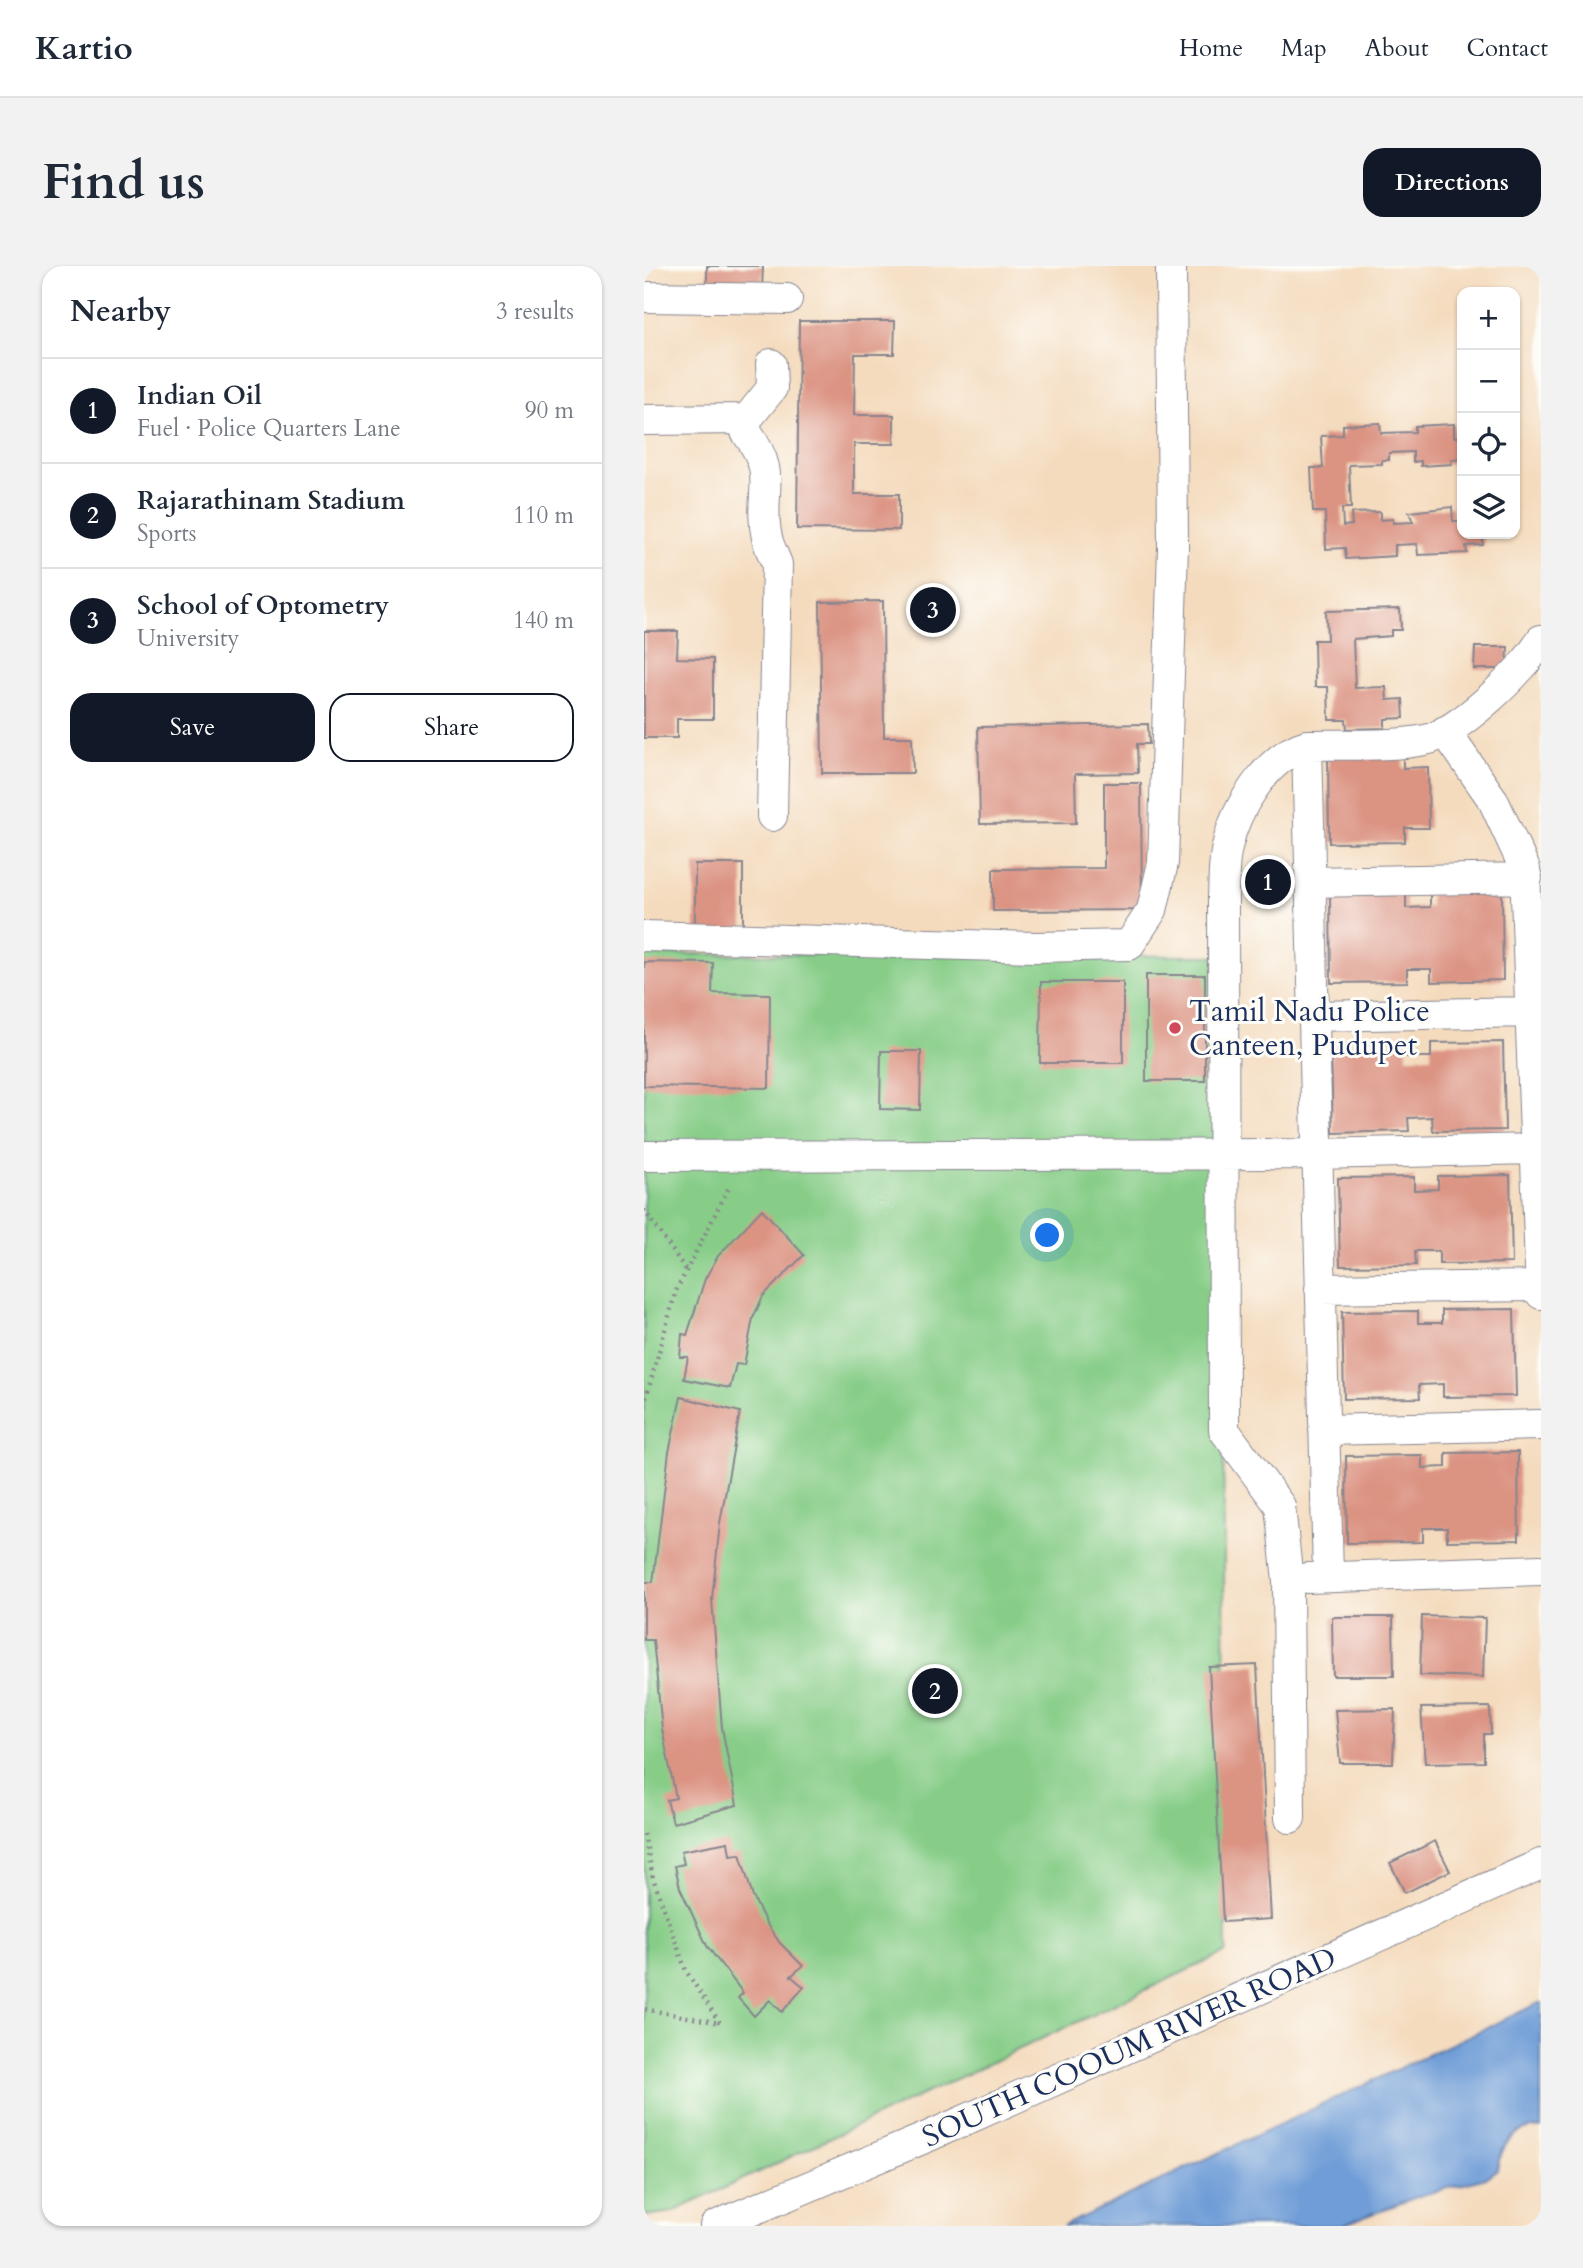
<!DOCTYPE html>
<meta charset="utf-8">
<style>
body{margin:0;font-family:Cardo,serif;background:#f2f2f3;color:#1f2937}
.controls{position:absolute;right:21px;top:21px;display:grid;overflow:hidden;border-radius:14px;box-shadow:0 2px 5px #0004}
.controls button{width:63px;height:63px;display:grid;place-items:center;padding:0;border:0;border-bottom:2px solid #e0e1e3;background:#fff;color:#1f2937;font:35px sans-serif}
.you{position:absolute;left:404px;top:970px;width:24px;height:24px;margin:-18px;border:5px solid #fff;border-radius:50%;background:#1a73e8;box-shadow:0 0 0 10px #1a73e833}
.badge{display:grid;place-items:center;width:46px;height:46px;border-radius:50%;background:#111827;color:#fff;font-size:23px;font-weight:700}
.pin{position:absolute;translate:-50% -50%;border:4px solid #fff;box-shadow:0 2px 7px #0006}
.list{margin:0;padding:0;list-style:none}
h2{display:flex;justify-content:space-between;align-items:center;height:91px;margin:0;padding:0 28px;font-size:30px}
h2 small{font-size:23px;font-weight:400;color:#747a83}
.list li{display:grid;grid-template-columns:46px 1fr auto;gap:21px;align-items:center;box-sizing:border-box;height:105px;padding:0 28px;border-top:2px solid #e0e1e3}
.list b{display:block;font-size:26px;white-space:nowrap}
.list p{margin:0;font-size:23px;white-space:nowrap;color:#747a83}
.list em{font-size:23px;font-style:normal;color:#747a83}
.actions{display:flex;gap:14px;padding:21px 28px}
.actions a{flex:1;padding:16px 0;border:2px solid #111827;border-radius:21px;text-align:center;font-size:24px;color:#111827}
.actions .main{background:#111827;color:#fff}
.icon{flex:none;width:38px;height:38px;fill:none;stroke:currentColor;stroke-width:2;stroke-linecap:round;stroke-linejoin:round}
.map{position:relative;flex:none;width:897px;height:1960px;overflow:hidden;border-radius:21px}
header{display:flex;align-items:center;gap:42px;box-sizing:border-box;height:98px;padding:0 35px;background:#fff;border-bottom:2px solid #e0e1e3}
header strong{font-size:33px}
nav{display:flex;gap:38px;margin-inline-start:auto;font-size:24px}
.intro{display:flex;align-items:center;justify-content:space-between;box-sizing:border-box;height:168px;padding:0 42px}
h1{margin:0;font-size:49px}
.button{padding:18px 32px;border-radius:21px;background:#111827;color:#fff;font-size:24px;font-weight:700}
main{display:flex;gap:42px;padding:0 42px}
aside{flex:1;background:#fff;border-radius:21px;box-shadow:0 2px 5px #0004}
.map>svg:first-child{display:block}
.green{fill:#87cd88;stroke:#517e73;stroke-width:2}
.water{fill:#6f9dd7;stroke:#45669a;stroke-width:2}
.building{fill:#db9382}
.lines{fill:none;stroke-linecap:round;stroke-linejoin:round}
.minor-casing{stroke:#88858e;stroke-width:32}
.path{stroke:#88858e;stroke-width:4.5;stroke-dasharray:2 5;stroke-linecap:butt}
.minor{stroke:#fff;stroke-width:30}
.poi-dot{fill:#d1495b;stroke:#fdfcf7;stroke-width:2.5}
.labels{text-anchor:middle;stroke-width:6;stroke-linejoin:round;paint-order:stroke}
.poi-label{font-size:30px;fill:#1b2f5e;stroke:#fdfcf7;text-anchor:start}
.street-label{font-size:30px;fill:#1b2f5e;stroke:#fdfcf7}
</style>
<header>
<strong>Kartio</strong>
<nav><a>Home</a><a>Map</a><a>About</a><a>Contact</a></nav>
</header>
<div class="intro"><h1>Find us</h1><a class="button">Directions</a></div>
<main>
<aside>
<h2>Nearby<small>3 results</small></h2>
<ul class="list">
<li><span class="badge">1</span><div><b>Indian Oil</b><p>Fuel · Police Quarters Lane</p></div><em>90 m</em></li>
<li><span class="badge">2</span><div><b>Rajarathinam Stadium</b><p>Sports</p></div><em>110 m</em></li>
<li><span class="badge">3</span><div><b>School of Optometry</b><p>University</p></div><em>140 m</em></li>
</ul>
<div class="actions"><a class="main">Save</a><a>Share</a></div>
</aside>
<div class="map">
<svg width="897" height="1960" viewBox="0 0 897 1960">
<rect width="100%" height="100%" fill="#fdfcf7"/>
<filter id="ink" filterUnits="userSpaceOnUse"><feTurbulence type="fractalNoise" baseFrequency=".0143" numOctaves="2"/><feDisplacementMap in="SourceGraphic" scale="14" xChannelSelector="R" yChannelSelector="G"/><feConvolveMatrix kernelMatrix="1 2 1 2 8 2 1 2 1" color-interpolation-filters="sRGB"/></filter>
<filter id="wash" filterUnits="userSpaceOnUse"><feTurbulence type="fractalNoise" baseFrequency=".00686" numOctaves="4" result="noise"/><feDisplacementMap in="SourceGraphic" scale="28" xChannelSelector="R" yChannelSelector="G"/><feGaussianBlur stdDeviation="1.57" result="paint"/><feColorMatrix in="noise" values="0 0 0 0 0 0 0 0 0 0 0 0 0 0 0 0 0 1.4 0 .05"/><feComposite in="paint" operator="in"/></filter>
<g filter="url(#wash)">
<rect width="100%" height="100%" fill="#f4dbbe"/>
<path class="green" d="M0,688L570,690L578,902L582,1686L29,1946L0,1950Z"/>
<path class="water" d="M897,1736V1862C869,1861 857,1879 853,1904L842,1912L778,1929L696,1960H419Z"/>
<g id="blocks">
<path class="building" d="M63,0H119L118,25L63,24Z
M155,55H251L250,88H211L210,149H250V178H210V228H255V264L153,263Z
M736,157L737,167L771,166V160L810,158V171H818L817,193L807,194L808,198L777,200V195L769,196V186L745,187V194H738V198L705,199L707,242H698L699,260L708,259L707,247L736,246V254L749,253V257L769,256L765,246L808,241L809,255H818V268H839V279L822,280L823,287L774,289L773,278L751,279V290L702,293L701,282L682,283L681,246H669L667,202H679L677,170L699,169V159Z
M239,335L240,471H268L269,507H178L176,336Z
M756,343L757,364H747V370L709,373L711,422L742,421L743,434L759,433L760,452L741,453V462L703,463L702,454H685L684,421H671L670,374H683L682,345Z
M0,365H34L33,392L69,393V453H33V472H0Z
M831,381H864L863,403H830Z
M504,458L505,478H493L494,507L431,508L432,557L336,558L334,461Z
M759,489V502L784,501L785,562H761V576L685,577L684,490Z
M460,517H497L498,644L349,645V603L460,602Z
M51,598H99V666H51Z
M858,627L859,714L787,716V703H763V716L687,717L686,630L762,629V642L786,641V628Z
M0,696L69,697L68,727L126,728L125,822L0,820Z
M502,709H561V815H502Z
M397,716H479V797H396Z
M859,776L861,864L789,865L788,851L764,852L765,865L689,867L687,779L763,778V791H787V777Z
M237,785H277L276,844L236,843Z
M866,909L868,997L795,998V985H771L772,999L696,1000L694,912L770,911V924L794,923V910Z
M118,943L160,989L119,1030L109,1052L100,1099L92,1098L86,1122L40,1113L44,1091H36L38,1068L43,1069L61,1013L74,990Z
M870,1043L872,1130L799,1131V1118L775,1119L776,1132L700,1133L698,1046L774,1045V1057H798V1044Z
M37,1131L96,1146L76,1257L68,1333L78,1462L93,1539L29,1557L23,1534L32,1532L18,1463L9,1374H0V1316H9L25,1186Z
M874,1186L875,1274L803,1275V1262H779V1276L703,1277L702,1190L778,1189V1202L802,1201V1187Z
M778,1350L841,1352L839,1411L776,1409Z
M688,1351H749L750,1410H689Z
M613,1399L627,1653L579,1656L565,1401Z
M846,1441L847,1468H840V1496L781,1497L777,1442Z
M751,1443L749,1497H696L691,1444Z
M791,1575L806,1605L761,1627L746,1597Z
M84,1576L86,1589L96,1588L109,1631L122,1657L136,1677L159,1700L147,1710L160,1721L138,1746L126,1734L110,1750L94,1732L99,1727L63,1680L36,1622L31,1600L40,1598L37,1585Z"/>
</g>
</g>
<g filter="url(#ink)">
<use href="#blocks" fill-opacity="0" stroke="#88858e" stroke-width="2"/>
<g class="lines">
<defs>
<path id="minor" d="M0,31L143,33
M127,98L128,122L103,153L102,166C136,210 113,227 123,272C125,281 130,290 133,298L128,550
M0,154L103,153
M801,465L849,534L881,603L897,1028
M663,479L684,1309
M666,616L883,612
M0,670L391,681L485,679L508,644L519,597L529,281L527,0
M669,750L887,746
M0,890L673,888L892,883
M676,1023L897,1020
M680,1164L897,1159
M663,1312L897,1304
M646,1552L644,1315L636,1240L580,1164L579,630C580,614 579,597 583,581C591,543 623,490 663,479C701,478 744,481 781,474C812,469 883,402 897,374
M71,1960L283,1871L897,1598"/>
</defs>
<use href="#minor" class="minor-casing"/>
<path class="path" d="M0,944L42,1004
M0,1139L32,1025L86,919
M0,1568L9,1612L42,1705L76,1757L0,1743"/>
<use href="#minor" class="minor"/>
</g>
</g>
<circle class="poi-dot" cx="531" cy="762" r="7"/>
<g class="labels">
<g class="poi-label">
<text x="545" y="755">Tamil Nadu Police<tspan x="545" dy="34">Canteen, Pudupet</tspan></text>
</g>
<g class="street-label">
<text transform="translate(485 1781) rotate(-24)" y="10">SOUTH COOUM RIVER ROAD</text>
</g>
</g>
</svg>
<div class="controls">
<button>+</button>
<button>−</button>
<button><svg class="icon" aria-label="locate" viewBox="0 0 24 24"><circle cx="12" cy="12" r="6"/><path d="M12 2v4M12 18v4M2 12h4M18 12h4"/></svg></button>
<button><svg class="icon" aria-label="layers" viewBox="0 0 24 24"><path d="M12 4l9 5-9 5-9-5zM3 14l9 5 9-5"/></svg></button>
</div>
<div class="you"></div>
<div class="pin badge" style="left:624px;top:616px">1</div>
<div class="pin badge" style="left:291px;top:1425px">2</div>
<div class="pin badge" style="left:289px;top:344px">3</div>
</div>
</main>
